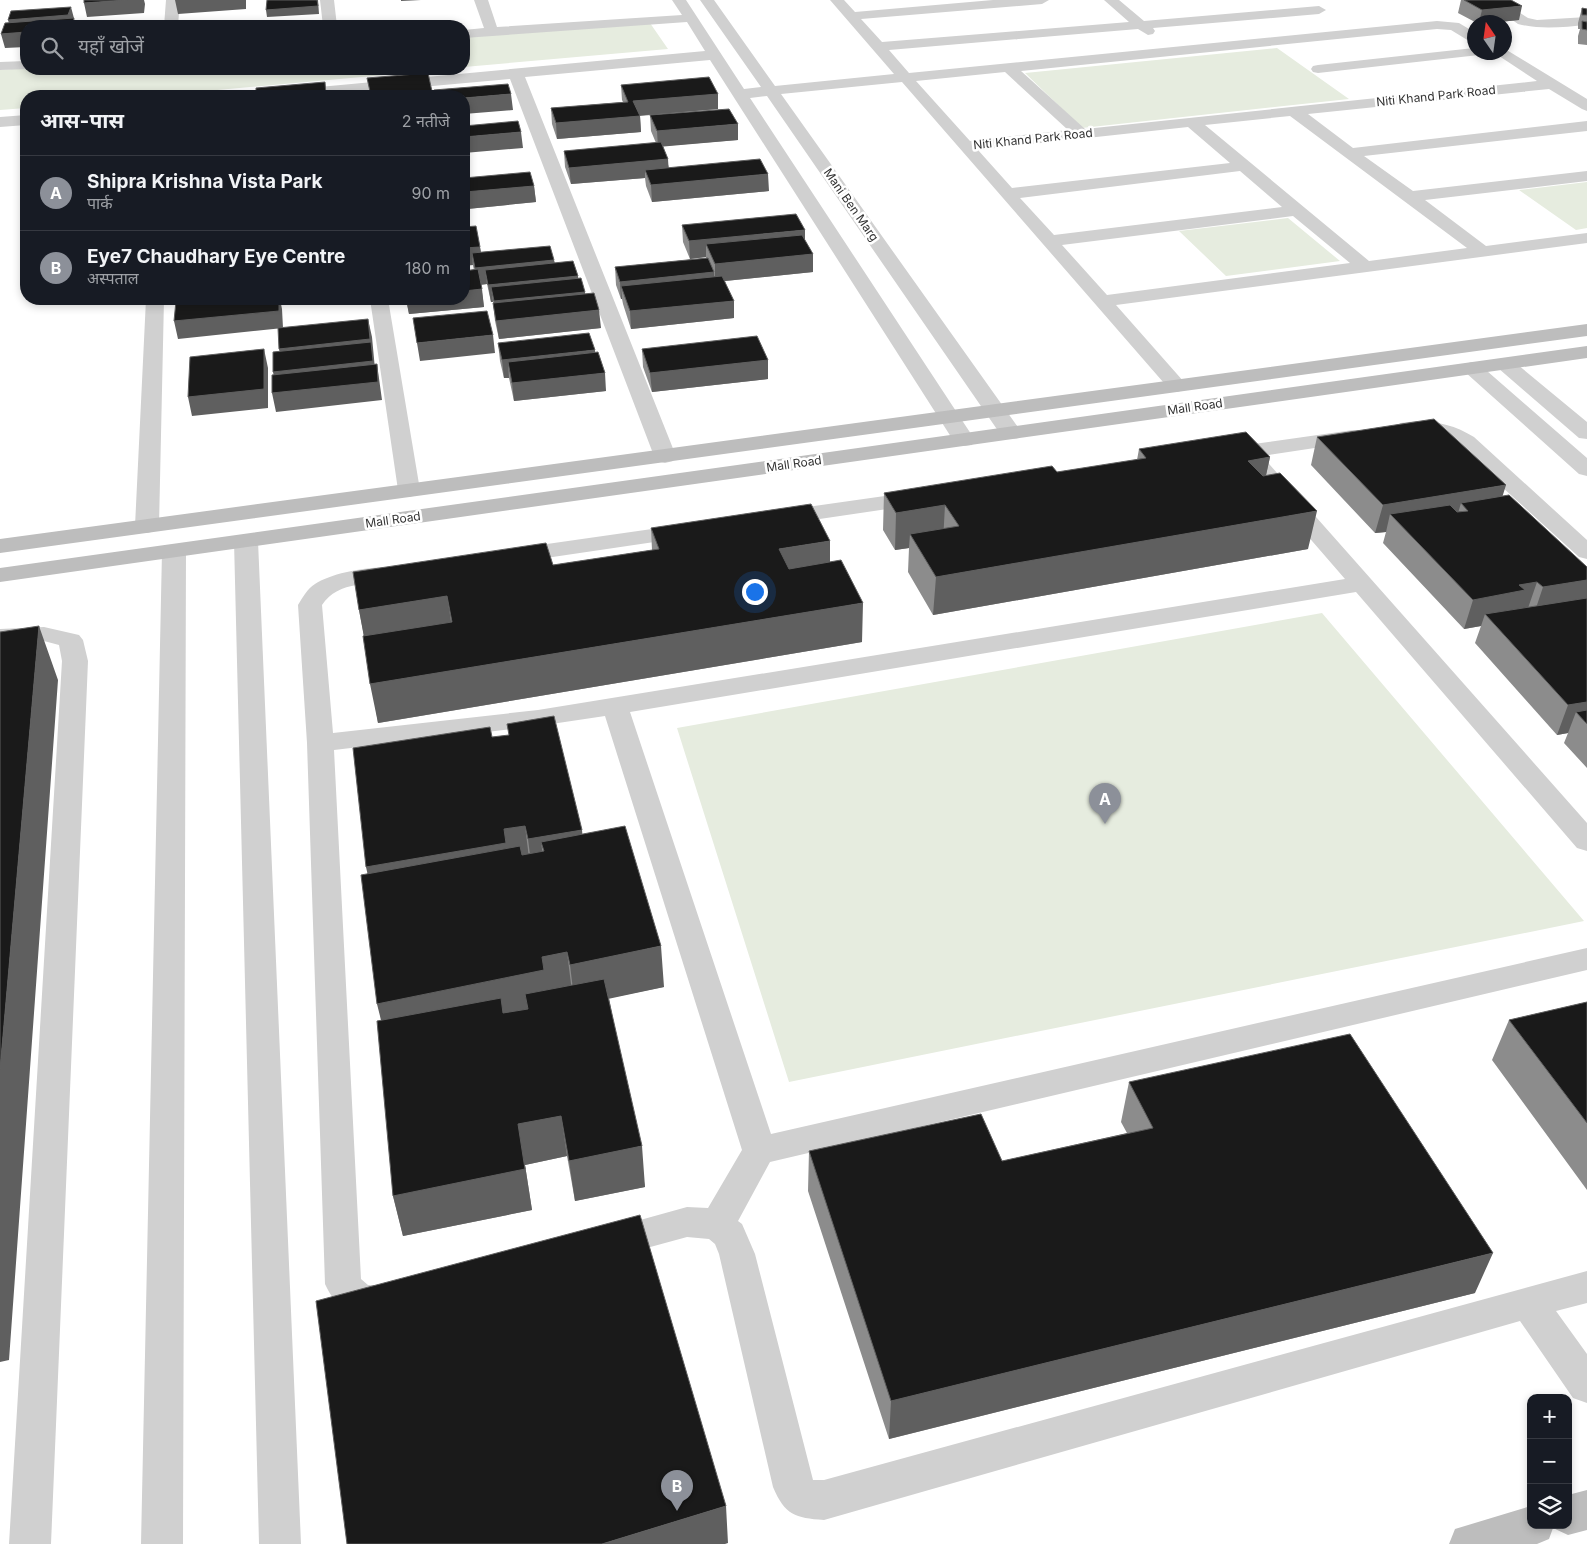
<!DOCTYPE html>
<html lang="hi">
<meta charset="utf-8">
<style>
body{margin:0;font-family:Inter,"Noto Sans Devanagari",sans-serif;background:#242831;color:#f1f3f6}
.controls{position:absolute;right:15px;bottom:15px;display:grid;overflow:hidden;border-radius:10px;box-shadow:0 2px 8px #0003}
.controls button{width:45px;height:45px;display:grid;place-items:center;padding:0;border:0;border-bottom:1px solid #363941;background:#171b24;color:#f1f3f6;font:25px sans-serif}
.compass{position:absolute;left:1467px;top:15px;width:45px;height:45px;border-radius:50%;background:#171b24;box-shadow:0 2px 8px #0003;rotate:347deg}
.you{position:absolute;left:754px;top:591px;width:18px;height:18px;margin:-12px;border:4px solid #fff;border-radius:50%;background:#1a73e8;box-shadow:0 0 0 8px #1a73e833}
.badge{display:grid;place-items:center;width:32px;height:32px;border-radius:50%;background:#8c9099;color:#fff;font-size:16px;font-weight:700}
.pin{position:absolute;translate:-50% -41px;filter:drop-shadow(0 1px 2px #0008)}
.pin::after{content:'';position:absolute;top:26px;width:18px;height:15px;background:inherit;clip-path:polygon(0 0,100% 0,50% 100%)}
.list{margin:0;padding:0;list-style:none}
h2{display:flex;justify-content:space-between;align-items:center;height:65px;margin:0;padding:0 20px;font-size:21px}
h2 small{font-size:16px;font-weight:400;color:#9ea1a6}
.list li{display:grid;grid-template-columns:32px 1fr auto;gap:15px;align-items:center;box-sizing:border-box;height:75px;padding:0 20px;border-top:1px solid #363941}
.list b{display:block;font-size:19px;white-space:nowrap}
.list p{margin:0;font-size:16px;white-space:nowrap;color:#9ea1a6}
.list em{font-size:16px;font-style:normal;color:#9ea1a6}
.icon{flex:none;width:28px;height:28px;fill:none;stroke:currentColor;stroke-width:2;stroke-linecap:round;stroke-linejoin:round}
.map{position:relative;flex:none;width:1587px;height:1544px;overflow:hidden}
.search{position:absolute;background:#171b24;box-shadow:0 2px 8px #0003;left:20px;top:20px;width:450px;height:55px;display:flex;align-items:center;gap:12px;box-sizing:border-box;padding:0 18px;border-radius:20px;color:#9ea1a6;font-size:19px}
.panel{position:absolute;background:#171b24;box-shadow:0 2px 8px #0003;left:20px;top:90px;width:450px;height:215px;border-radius:20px}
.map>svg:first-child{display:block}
.green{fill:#e6ecdf}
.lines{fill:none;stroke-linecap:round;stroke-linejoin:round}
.street{fill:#d0d0d0;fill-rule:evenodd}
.secondary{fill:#bdbdbd;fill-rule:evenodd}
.wall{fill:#8c8c8c}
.shaded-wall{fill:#5f5f5f}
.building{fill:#1a1a1a;stroke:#5f5f5f}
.labels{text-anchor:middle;stroke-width:5;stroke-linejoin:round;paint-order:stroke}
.far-street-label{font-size:12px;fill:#333;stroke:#fff}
</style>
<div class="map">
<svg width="1587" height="1544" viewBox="0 0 1587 1544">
<rect width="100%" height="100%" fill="#fff"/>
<path class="green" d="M650,23L668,49L464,67V37Z
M1277,48L1349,99L1082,128L1025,73Z
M26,68V69H450L151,96H26V108L0,110V70Z
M1587,182V228L1576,230L1519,190Z
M1288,218L1340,261L1226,276L1179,231Z
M1322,613L1584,921L789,1082L677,728Z"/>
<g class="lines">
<path class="street" d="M166,0H180L178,26H164Z
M320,0H334L337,26H323Z
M474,0H488L497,27L682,15L672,0H686L744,89L761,87L700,0H714L775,86L894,74L830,0H844L855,12L993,0H1049L1042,4L861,19L882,42L1129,22L1104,0H1119L1144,21L1319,6L1326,10L1319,14L1153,28L1155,31L1153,34L1148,35L1138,29L889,50L909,73L1437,21L1459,23L1474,32V42L1469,41L1451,30L1437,29L1021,71L1085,129L1537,81L1493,52H1504L1505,49L1587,99V111L1582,109L1549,89L1308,114L1353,148L1587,121V131L1364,156L1413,191L1587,171V181L1425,200L1486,246L1587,233V243L1116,305L1184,382L1187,386L1184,390L1177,392L1170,390L902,82L781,94L1022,433L1019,438L1011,439L1003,438L767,96L750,98L975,440L972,445L964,446L956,445L953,440L710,60L525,77L676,456L673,461L665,463L657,461L654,456L510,79L322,96H268L271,93L276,91L705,51L687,22L464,38V30L484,28ZM1005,72L1068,130L970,141L916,81ZM1290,116L1467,248L1369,261L1205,125ZM1188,127L1230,163L1012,188L978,150ZM1240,171L1282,207L1054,235L1020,198ZM1293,216L1350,263L1107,295L1062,245Z
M1484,0H1500L1528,18L1537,20L1587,17V25C1564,27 1541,30 1518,24Z
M1474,48V52H1481L1479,55L1318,73L1313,72L1311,69L1313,66L1318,65Z
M26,61V69H29L0,70V62Z
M26,115V125L0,127V117Z
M146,299H164L159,526L155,531L147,533L139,531L135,526Z
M370,299H388L420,490L417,495L409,497L401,495L398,490Z
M1505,358L1512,360L1587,422V439L1579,438L1498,368L1495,364L1498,360Z
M1472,362L1479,364L1587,458V476L1579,474L1465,372L1462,368L1465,364Z
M1417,421C1438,421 1456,426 1474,437L1587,540V559L1579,557L1458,447C1431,428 1426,439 1400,433L1397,428L1400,423Z
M1353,430L1361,431L1364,436L1361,441L1262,456L1587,823V851L1577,848L1356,592L630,712L771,1134L1587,948V970L770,1162L738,1221L742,1224L755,1254L813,1480H824L1587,1271V1303L1556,1311L1587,1354V1403L1573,1398L1520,1321L824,1520C795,1518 785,1515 773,1487L719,1254L715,1244L709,1239L687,1237L610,1258L597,1254L592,1243L597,1232L687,1207L708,1208L742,1150L605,716L538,726L334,750L361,1279L368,1285H382L395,1289L401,1301L395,1313C363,1324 339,1315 325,1284L307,743L298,605C303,597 307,589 315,584C333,572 378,564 398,569L402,574L398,579C373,585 338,580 322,605L333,733L538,710L1345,579L1241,459L1225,462L1217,460L1214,455L1217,450L1225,448Z
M920,491L928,493L931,498L928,503L779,525L771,523L768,518L771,513L779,511Z
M687,524L695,526L699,531L695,536L512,563L504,561L500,556L504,551L512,549Z
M246,534L254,536L258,541L301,1544H259L234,541L238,536Z
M174,544L182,546L186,551L183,1544H141L162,551L166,546Z
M44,627L79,635L83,640L88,661L51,1544H9L62,661L59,645L44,641L0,645V629Z"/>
<path class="secondary" d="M1587,324V336L0,553V539Z
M1587,346V358L0,582V568Z
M1587,1490V1530L1568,1535L1553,1528L1549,1539L1537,1544H1449L1455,1529L1531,1506V1525H1568V1495Z"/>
</g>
<path class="wall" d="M1461,0H1511L1519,20L1499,22H1475L1458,13Z
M1582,8L1587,9V45L1578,44V36L1580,29H1578V23Z
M621,85L718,94V109L640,116L641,132L557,139L552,124L551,108L623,102L622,100Z
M650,115L738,140L663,146L669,168L769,191L652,202L646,186L645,178L571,184L565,167L564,151L656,143L651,131Z
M464,178L534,186L536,202L467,209L464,193Z
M682,225L805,241L813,254V272L725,281L734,318L631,329L623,304L622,299H621L616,285L615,267L706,258V257L690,259L683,242Z
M464,227L480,247L481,253L554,260L555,263L578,278L585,292V294L601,328L499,339L495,321L493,302H491L487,284L481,285L484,307L409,314L406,299H464L474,270Z
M498,343L595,353L606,391L514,401L509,378H504L500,361Z
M642,349L768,360V379L652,392L643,367Z
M1317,437L1502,497L1587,567V768L1564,743L1568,733L1557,735L1475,643L1481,626L1464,629L1383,543L1386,532L1375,533L1311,465Z
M1139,449L1270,457L1266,475L1308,549L933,615L908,572L909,548L895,550L883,530L884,493L1057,472L1137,460Z
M651,528L830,562L862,642L378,723L364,636L359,610L553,565L652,550Z
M492,737L582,834L664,987L609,998L645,1187L575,1201L567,1156L525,1165L532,1210L403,1236L393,1196L381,1020L367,874Z
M1587,1002V1190L1492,1060L1509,1020Z
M1129,1082L1475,1293L889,1439L808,1191L809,1151L1002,1161L1127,1133L1121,1122Z"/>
<path class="shaded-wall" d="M128,0H144L145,4L144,13L87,17L84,3Z
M175,0H246V9L178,14Z
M318,0L319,14L267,17L266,10Z
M401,0H421L401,1Z
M1522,6L1519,20L1499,22H1479L1482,10Z
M71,7L76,26H26V47L5,48L1,34L12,33L8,20Z
M511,94L513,110L464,114V98Z
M718,94V109L634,116L633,101Z
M640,116L641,132L557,139L556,123Z
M738,124V140L658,147L657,131Z
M521,132L523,148L464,153V137Z
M668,159L669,175L645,170V178L571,184L569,168Z
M768,174L769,191L652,202L651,185Z
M534,186L536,202L467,209L465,192Z
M805,230V247L706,244V257L690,259L689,241Z
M480,247L483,264L472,253L473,265L464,266V248Z
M813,254V272L715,282V264Z
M554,260L556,278L485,270L487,284L477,285L475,268Z
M714,272L715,290L621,286L622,299H621L620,282Z
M578,276L579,293L585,292L587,310L496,319L494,301L491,287L493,302H491L488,285Z
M482,289L484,307L409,314L406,299H464V291Z
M269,299H335L281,304L282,309L283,328L178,339L174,321Z
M734,301V318L631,329L630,311Z
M599,310L601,328L499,339L496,321Z
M368,319L372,337L376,380L277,390L273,372L283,367L279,349Z
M493,335L495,353L420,361L417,343Z
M264,349L268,368V408L192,416L188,397Z
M595,350L596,368L508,362L509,378H504L502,360Z
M768,360V379L652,392L650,373Z
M377,364L382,400L276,412L272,393Z
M605,373L606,391L514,401L512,383Z
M1270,457L1262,494L1248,461Z
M1506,485L1497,514L1468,511L1461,503L1456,520L1390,514L1386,532L1375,533L1383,505Z
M945,505L943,542L910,534L909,548L895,550L896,513Z
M1317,511L1308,549L933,615L936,577Z
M830,541V579L779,587V549Z
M1587,580V608L1533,617L1543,587Z
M1537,582L1527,611L1485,614L1481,626L1464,629L1473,600L1519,585Z
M447,596L453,634L366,648L359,610Z
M863,603L862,642L378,723L370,684Z
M39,626L58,680L9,1360L0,1362V1070Z
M1587,702V724L1576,712L1568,733L1557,735L1568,705Z
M525,826L530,866L375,907L366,867L504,829Z
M582,830L586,870L544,851L541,842L546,877L533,879L528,839Z
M661,946L664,987L575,1006L570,965Z
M567,952L572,992L550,1010L387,1044L377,1004L542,957Z
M561,1116L567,1156L525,1165L532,1210L403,1236L393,1196L518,1124Z
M642,1146L645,1187L575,1201L569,1161Z
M1493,1253L1475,1293L889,1439L891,1401Z
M726,1506L728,1543L725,1544H602Z"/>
<path class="building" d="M84,0H128L84,3Z
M267,0H317L318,6L266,10Z
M1464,0H1511L1522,6L1482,10Z
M71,7L68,15L8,20L11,11Z
M1582,8L1587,9V15H1582Z
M74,18L72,26H26V32L1,34L5,23Z
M1582,21L1587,22V30L1582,29Z
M428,73L433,96H371L367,78Z
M709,77L718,94L633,101L640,116L556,123L551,108L628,102L621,85Z
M325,82L326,96H256V88Z
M508,84L511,94L464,98V96H436L434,90Z
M729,109L738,124L657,131L650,115Z
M518,121L521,132L464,137V126Z
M661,142L668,159L569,168L564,151Z
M760,159L768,174L651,185L645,170Z
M530,172L534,186L465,192L464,187V178Z
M796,214L805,230L689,241L682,225Z
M476,226L480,247L464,248V227Z
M802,235L813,254L715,264L706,244Z
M550,246L554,260L475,268L472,253Z
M708,258L714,272L620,282L615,267Z
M573,261L578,276L488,285L485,270Z
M478,269L482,289L464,291V271Z
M722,276L734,301L630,311L621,286Z
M581,278L585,292L494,301L491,287Z
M594,293L599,310L496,321L493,303Z
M200,299H279V311L174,321L176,301Z
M487,311L493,335L417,343L413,318Z
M368,319L370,339L279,349L278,328Z
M589,333L595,350L502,360L498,343Z
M757,336L768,360L650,373L642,349Z
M371,342L373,361L273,372V352Z
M264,349V389L188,397L190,357Z
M598,352L605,373L512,383L508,362Z
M377,364L378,382L272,393V375Z
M1434,419L1506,485L1383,505L1317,437Z
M1246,432L1270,457L1248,461L1263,476L1280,473L1317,511L936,577L910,534L959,526L945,505L896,513L884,493L1052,466L1057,472L1146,458L1139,449Z
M1509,495L1587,567V580L1543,587L1537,582L1519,585L1525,590L1473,600L1390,514L1450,505L1457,512L1468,511L1461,503Z
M811,504L830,541L779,549L789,569L841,560L863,603L370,684L363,636L452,622L447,596L359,610L353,572L546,543L553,565L659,549L651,528Z
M1587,598V702L1568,705L1485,614Z
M39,626L0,1070V632Z
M1587,710V724L1576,712Z
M554,716L582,830L528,839L525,826L504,829L506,843L366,867L353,748L490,727L492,737L509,735L507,724Z
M625,826L661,946L570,965L567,952L542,957L544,970L377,1004L361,875L520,846L522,855L544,851L541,842Z
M604,979L642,1146L569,1161L561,1116L518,1124L525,1169L393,1196L377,1021L501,998L503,1013L528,1009L525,994Z
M1587,1002V1123L1509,1020Z
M1350,1034L1493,1253L891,1401L809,1151L981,1114L1002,1161L1153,1128L1129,1082Z
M640,1215L726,1506L602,1544H347L316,1301Z"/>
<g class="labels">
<g class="far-street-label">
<text transform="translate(1436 96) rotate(-6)" y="4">Niti Khand Park Road</text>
<text transform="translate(1033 139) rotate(-6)" y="4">Niti Khand Park Road</text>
<text transform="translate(851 205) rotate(55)" y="4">Mani Ben Marg</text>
<text transform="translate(1195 407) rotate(-8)" y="4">Mall Road</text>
<text transform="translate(794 464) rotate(-8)" y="4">Mall Road</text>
<text transform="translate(393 520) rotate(-8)" y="4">Mall Road</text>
</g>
</g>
</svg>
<div class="controls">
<button>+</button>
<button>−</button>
<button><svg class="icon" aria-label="layers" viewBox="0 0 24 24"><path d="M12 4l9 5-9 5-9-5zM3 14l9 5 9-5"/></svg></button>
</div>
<svg class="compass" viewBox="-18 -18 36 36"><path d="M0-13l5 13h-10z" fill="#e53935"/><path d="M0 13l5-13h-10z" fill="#9ea1a6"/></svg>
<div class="you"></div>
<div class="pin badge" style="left:1105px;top:824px">A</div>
<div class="pin badge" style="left:677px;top:1511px">B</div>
<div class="search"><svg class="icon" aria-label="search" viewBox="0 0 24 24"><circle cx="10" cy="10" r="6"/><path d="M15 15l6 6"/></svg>यहाँ खोजें</div>
<section class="panel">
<h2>आस-पास<small>2 नतीजे</small></h2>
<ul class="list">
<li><span class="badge">A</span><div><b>Shipra Krishna Vista Park</b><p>पार्क</p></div><em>90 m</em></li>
<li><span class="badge">B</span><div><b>Eye7 Chaudhary Eye Centre</b><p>अस्पताल</p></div><em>180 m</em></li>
</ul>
</section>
</div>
